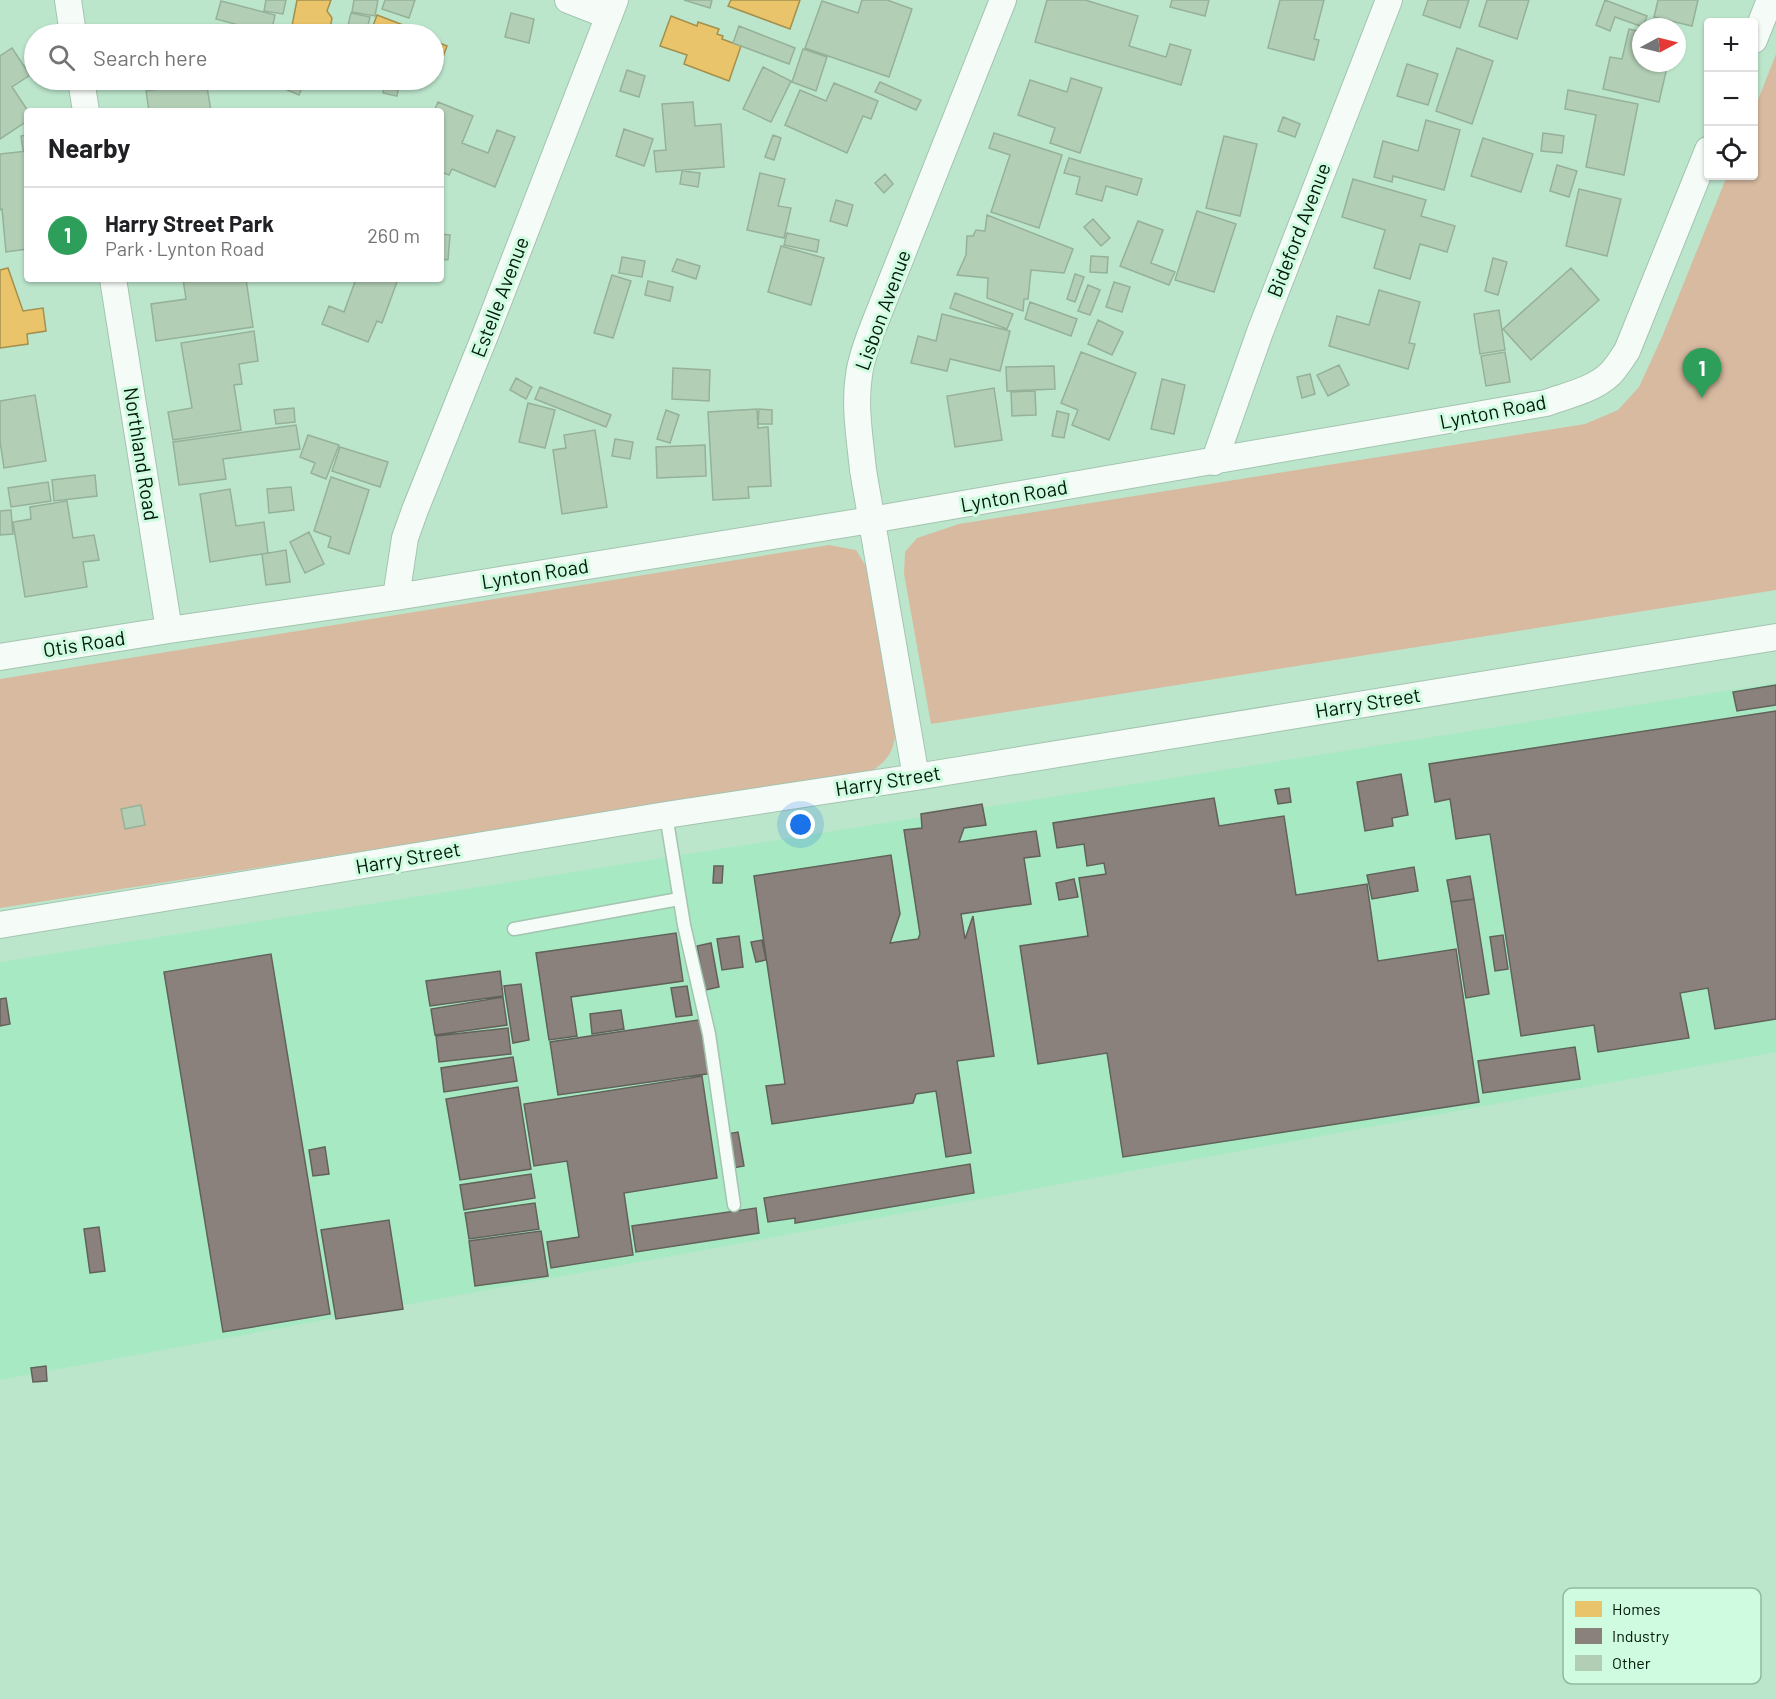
<!DOCTYPE html>
<meta charset="utf-8">
<style>
body{margin:0;font-family:Barlow,sans-serif;background:#f6f6f6;color:#202124}
.controls{position:absolute;right:18px;top:18px;display:grid;overflow:hidden;border-radius:6px;box-shadow:0 2px 4px #0004}
.controls button{width:54px;height:54px;display:grid;place-items:center;padding:0;border:0;border-bottom:2px solid #e0e0e0;background:#fff;color:#202124;font:30px sans-serif}
.compass{position:absolute;left:1632px;top:18px;width:54px;height:54px;border-radius:50%;background:#fff;box-shadow:0 2px 4px #0004;rotate:83deg}
.you{position:absolute;left:801px;top:825px;width:21px;height:21px;margin:-15px;border:4px solid #fff;border-radius:50%;background:#1a73e8;box-shadow:0 0 0 9px #1a73e833}
.badge{display:grid;place-items:center;width:39px;height:39px;border-radius:50%;background:#42604d;color:#fff;font-size:20px;font-weight:700}
.pin{position:absolute;translate:-50% -50px;filter:drop-shadow(0 2px 3px #0008)}
.pin::after{content:'';position:absolute;top:32px;width:21px;height:18px;background:inherit;clip-path:polygon(0 0,100% 0,50% 100%)}
.list{margin:0;padding:0;list-style:none}
h2{display:flex;justify-content:space-between;align-items:center;height:78px;margin:0;padding:0 24px;font-size:26px}
h2 small{font-size:20px;font-weight:400;color:#757577}
.list li{display:grid;grid-template-columns:39px 1fr auto;gap:18px;align-items:center;box-sizing:border-box;height:96px;padding:0 24px;border-top:2px solid #e0e0e0}
.list b{display:block;font-size:22px;white-space:nowrap}
.list p{margin:0;font-size:20px;white-space:nowrap;color:#757577}
.list em{font-size:20px;font-style:normal;color:#757577}
.icon{flex:none;width:33px;height:33px;fill:none;stroke:currentColor;stroke-width:2;stroke-linecap:round;stroke-linejoin:round}
.map{position:relative;flex:none;width:1776px;height:1699px;overflow:hidden}
.search{position:absolute;background:#fff;box-shadow:0 2px 4px #0004;left:24px;top:24px;width:420px;height:66px;display:flex;align-items:center;gap:15px;box-sizing:border-box;padding:0 21px;border-radius:33px;color:#757577;font-size:22px}
.panel{position:absolute;background:#fff;box-shadow:0 2px 4px #0004;left:24px;top:108px;width:420px;height:174px;border-radius:6px}
.map>svg:first-child{display:block}
.built{fill:#a7e9c2}
.green{fill:#d8baa0}
.homes{fill:#e9c46a;stroke:#a3904d;stroke-width:1.5}
.industry{fill:#8a817c;stroke:#61625a;stroke-width:1.5}
.building{fill:#b2ceb5;stroke:#96b199;stroke-width:1.5}
.lines{fill:none;stroke-linecap:round;stroke-linejoin:round}
.lane-casing{stroke:#a3c4b0;stroke-width:15}
.street-casing{stroke:#a3c4b0;stroke-width:28}
.lane{stroke:#f5fbf7;stroke-width:12}
.street{stroke:#f5fbf7;stroke-width:26}
.labels{text-anchor:middle;stroke-width:6;stroke-linejoin:round;paint-order:stroke}
.street-label{font-size:20px;fill:#001809;stroke:#cffce0}
.key{fill:#cffce0;stroke:#91b8a0;stroke-width:1.5}
.key-label{font-size:16px;fill:#001809}
</style>
<div class="map">
<svg width="1776" height="1699" viewBox="0 0 1776 1699">
<rect width="100%" height="100%" fill="#bce6cc"/>
<path class="built" d="M1776,683V1052L0,1380V962Z"/>
<path class="green" d="M1776,54V590L931,724L904,574L905,552L917,538L959,524L1585,424L1618,410L1639,387L1662,337L1727,176H1754V110Z
M829,545L856,550L867,568L896,729C894,751 889,760 870,772L0,908V679Z"/>
<path class="homes" d="M297,0H331L327,11L332,18L329,34H295V32L291,31Z
M731,0H800L790,29L728,6Z
M377,15L411,28L412,26L423,30L421,34H370Z
M671,16L697,26L698,22L719,29L717,34L723,36L722,39L741,46L729,81L684,64L687,55L660,46Z
M434,41L447,46L437,73L434,72Z
M8,268L23,311L43,308L46,331L27,334L28,344L0,348V270Z"/>
<path class="industry" d="M1776,685V705L1737,711L1733,692Z
M1776,711V1019L1715,1029L1708,988L1680,993L1689,1038L1598,1052L1594,1025L1521,1036L1490,834L1456,839L1450,799L1435,802L1429,764Z
M1401,774L1408,815L1392,818L1393,826L1365,831L1357,782Z
M1289,788L1291,802L1278,804L1275,790Z
M1214,798L1219,826L1284,816L1296,895L1367,884L1378,961L1456,949L1479,1102L1123,1157L1107,1053L1038,1064L1020,946L1088,936L1079,878L1106,874L1104,863L1087,866L1084,844L1057,848L1053,823Z
M982,804L986,825L964,828L959,842L1036,831L1040,856L1024,858L1031,904L961,914L965,939L973,916L994,1056L957,1061L971,1153L946,1157L936,1091L916,1094L913,1103L772,1124L766,1086L785,1084L754,876L891,855L900,914L890,943L918,939L920,934L904,830L922,828L921,814Z
M714,866H723L722,883H713Z
M1414,867L1418,891L1372,899L1367,875Z
M1470,876L1474,899L1451,902L1447,880Z
M1074,879L1078,897L1059,900L1056,883Z
M1474,899L1489,994L1466,998L1451,902Z
M676,933L683,981L571,997L577,1036L549,1040L536,953Z
M1503,935L1508,969L1495,971L1490,937Z
M739,936L743,967L722,970L717,939Z
M762,940L766,960L756,962L751,942Z
M711,943L719,987L705,990L697,946Z
M271,954L330,1314L223,1332L164,972Z
M500,971L503,996L430,1006L426,981Z
M521,984L529,1040L513,1043L504,986Z
M687,986L692,1015L676,1017L671,988Z
M503,997L507,1025L435,1035L431,1009Z
M6,998L10,1024L0,1026V999Z
M621,1010L624,1029L592,1034L590,1014Z
M705,1019L713,1073L558,1095L550,1042Z
M508,1028L511,1054L439,1062L436,1036Z
M1575,1047L1580,1079L1483,1093L1478,1061Z
M513,1057L517,1081L444,1092L441,1068Z
M702,1076L717,1178L624,1193L633,1255L551,1268L547,1242L579,1237L567,1161L534,1166L524,1104Z
M518,1087L531,1169L460,1180L446,1099Z
M738,1132L744,1166L733,1168L727,1134Z
M325,1147L329,1174L313,1176L309,1150Z
M970,1164L974,1193L795,1223V1218L768,1222L764,1198Z
M531,1174L535,1198L464,1210L460,1185Z
M535,1203L539,1229L469,1239L465,1213Z
M756,1208L759,1233L636,1252L632,1226Z
M389,1220L403,1309L336,1319L321,1230Z
M99,1227L105,1271L90,1273L84,1229Z
M541,1231L548,1276L475,1286L469,1241Z
M46,1366L47,1381L33,1382L31,1368Z"/>
<path class="building" d="M266,0H286L283,14L264,11Z
M354,0H378L375,16L352,12Z
M385,0H415L409,18L382,9Z
M684,0H712L710,8Z
M862,0H887L912,9L889,77L805,48L822,1L858,13Z
M1047,0H1085L1138,16L1129,46L1166,57L1170,44L1191,50L1181,85L1035,42Z
M1172,0H1209L1205,16L1170,7Z
M1280,0H1324L1314,39L1319,40L1314,60L1268,48Z
M1428,0H1469L1460,28L1423,15Z
M1487,0H1529L1517,39L1479,26Z
M1605,0L1647,16L1643,27L1615,17L1610,31L1596,25Z
M1658,0H1698L1692,26L1654,17Z
M221,1L275,15L271,34H244L246,27L216,19Z
M351,13L370,17L366,34H346Z
M511,13L534,19L529,43L505,37Z
M739,26L795,48L789,64L733,43Z
M1629,29L1641,32V63H1668L1659,102L1603,89L1610,57L1622,59Z
M12,48L30,75L12,87L28,111L27,121L0,139V56Z
M1457,48L1493,61L1472,124L1436,111Z
M803,49L827,57L816,91L792,82Z
M1407,64L1438,74L1428,105L1397,96Z
M763,67L791,81L771,122L743,109Z
M627,70L645,76L639,97L620,91Z
M1071,78L1102,88L1080,153L1050,143L1055,128L1018,115L1030,80L1067,92Z
M280,80H305L299,95L278,86Z
M385,80L400,81L397,96L383,93Z
M206,81L211,111H149L146,91Z
M880,82L921,100L916,110L875,92Z
M834,83L878,101L871,119L863,116L847,153L785,125L800,90L826,101Z
M1568,90L1638,104L1624,175L1586,167L1596,115L1565,109Z
M438,102L473,116L462,143L488,153L497,130L515,137L495,187L452,169L449,175L441,172V111H434Z
M693,102L695,126L721,124L724,167L656,172L654,151L666,150L662,104Z
M1283,117L1300,124L1295,137L1278,131Z
M1426,120L1460,130L1444,190L1393,176L1392,182L1374,177L1383,141L1418,151Z
M624,129L653,139L644,166L616,156Z
M994,133L1062,155L1039,228L991,212L1010,155L989,148Z
M1543,133L1564,136L1562,153L1541,151Z
M27,135V150H23L21,136Z
M773,135L781,138L774,160L765,157Z
M1224,136L1257,144L1240,216L1206,208Z
M1483,138L1533,154L1521,192L1471,176Z
M27,151V249L6,252L2,209L0,210V154Z
M1069,158L1142,179L1137,195L1106,186L1102,201L1076,194L1080,177L1064,173Z
M1557,165L1577,171L1569,197L1550,191Z
M682,171L700,173L698,187L680,184Z
M760,173L785,179L778,206L791,208L784,238L747,230Z
M885,174L893,184L884,193L875,183Z
M1353,179L1426,200L1421,216L1455,226L1447,252L1420,244L1410,279L1374,268L1385,230L1342,217Z
M1579,189L1621,199L1607,256L1566,246Z
M836,200L853,205L847,226L830,221Z
M1197,211L1236,224L1214,292L1175,280Z
M987,215L1073,249L1064,273L1031,270L1028,299H1024L1023,311L987,298L988,278L957,275L966,255L967,236H973L976,230L985,231Z
M1093,219L1110,238L1101,246L1084,227Z
M1138,221L1163,230L1151,263L1175,272L1169,285L1120,266Z
M787,233L819,240L817,252L784,245Z
M441,234L450,235L448,260L441,259Z
M781,246L824,258L811,305L768,292Z
M1091,256L1108,257L1107,273L1090,272Z
M622,257L645,261L642,277L619,273Z
M1493,258L1507,262L1498,295L1485,291Z
M677,259L700,266L696,279L672,271Z
M1571,268L1599,300L1531,360L1503,329Z
M1075,274L1084,277L1075,302L1067,299Z
M612,275L631,281L613,338L594,333Z
M183,279H246L253,327L156,341L151,304L186,299Z
M356,279H398L382,323L377,321L368,342L322,324L329,306L344,312Z
M648,281L673,287L670,301L645,295Z
M1114,282L1130,287L1122,312L1106,307Z
M1088,285L1100,290L1090,315L1078,311Z
M1379,290L1420,302L1409,343L1415,344L1408,369L1329,346L1337,316L1369,325Z
M955,293L1013,314L1007,329L950,308Z
M1030,302L1077,319L1071,336L1025,319Z
M1499,310L1505,350L1480,354L1474,314Z
M942,314L1010,331L1000,371L950,359L947,371L911,363L918,336L936,341Z
M1098,320L1123,332L1112,355L1088,344Z
M254,331L258,361L239,364L242,384L234,385L241,430L173,440L168,412L192,408L181,343Z
M1081,352L1136,373L1109,440L1072,425L1078,410L1061,403Z
M1505,352L1510,382L1486,386L1481,356Z
M1339,365L1349,385L1328,396L1317,375Z
M1054,366L1055,389L1007,391L1006,367Z
M673,368L710,370L709,401L672,399Z
M1310,374L1315,394L1302,398L1297,377Z
M516,378L532,387L526,399L510,390Z
M1162,379L1185,385L1174,434L1151,429Z
M540,387L611,415L606,427L535,399Z
M994,388L1002,440L955,447L947,396Z
M1035,391L1036,415L1012,416L1011,392Z
M35,395L46,461L4,468L0,441V401Z
M528,403L555,410L545,448L519,442Z
M294,408L295,422L276,424L274,410Z
M757,409L758,428L768,427L771,486L748,487L749,498L713,500L708,412Z
M759,409L772,410V424H758Z
M666,410L679,415L670,443L657,439Z
M1057,411L1069,414L1064,438L1052,436Z
M296,425L300,449L223,459L226,479L179,485L173,442Z
M595,430L607,507L562,514L553,450L566,448L564,435Z
M308,435L339,445L326,479L311,473L315,463L300,457Z
M615,439L633,442L630,459L612,456Z
M705,445L706,476L657,478L656,447Z
M340,447L388,462L380,487L332,471Z
M95,475L97,496L54,501L52,480Z
M331,477L369,490L349,554L328,547L331,537L314,531Z
M48,482L51,501L11,507L8,488Z
M291,487L294,510L269,513L267,489Z
M230,489L236,526L264,522L268,553L210,562L200,494Z
M67,501L73,538L94,535L99,560L83,562L87,587L25,597L13,522L31,519L30,507Z
M11,510L13,534L0,535V511Z
M309,532L324,564L305,573L290,542Z
M286,550L290,582L266,585L262,554Z
M141,805L145,825L125,829L121,809Z"/>
<g class="lines">
<defs>
<path id="lane" d="M666,815L684,925L709,1034L734,1205
M514,929L679,899"/>
<path id="street" d="M68,0L73,34
M568,0L609,16
M1754,40L1770,0
M81,80L86,111
M113,279L169,630
M1214,462L1260,332L1389,0
M396,597L405,538L415,510L486,333L615,0
M0,657L169,630L396,597L871,520L1546,403C1568,395 1593,390 1610,374C1617,367 1622,358 1627,351L1708,150
M916,777L863,470C860,439 854,406 859,375C861,358 868,341 874,325L1003,0
M0,925L666,815L916,777L1776,637"/>
</defs>
<use href="#lane" class="lane-casing"/>
<use href="#street" class="street-casing"/>
<use href="#lane" class="lane"/>
<use href="#street" class="street"/>
</g>
<g class="labels">
<g class="street-label">
<text transform="translate(1299 230) rotate(-69)" y="7">Bideford Avenue</text>
<text transform="translate(500 297) rotate(-69)" y="7">Estelle Avenue</text>
<text transform="translate(883 310) rotate(-70)" y="7">Lisbon Avenue</text>
<text transform="translate(1493 412) rotate(-11)" y="7">Lynton Road</text>
<text transform="translate(141 454) rotate(81)" y="7">Northland Road</text>
<text transform="translate(1014 496) rotate(-10)" y="7">Lynton Road</text>
<text transform="translate(535 574) rotate(-9)" y="7">Lynton Road</text>
<text transform="translate(84 644) rotate(-9)" y="7">Otis Road</text>
<text transform="translate(1368 703) rotate(-9)" y="7">Harry Street</text>
<text transform="translate(888 781) rotate(-9)" y="7">Harry Street</text>
<text transform="translate(408 858) rotate(-10)" y="7">Harry Street</text>
</g>
</g>
<rect x="1563" y="1588" width="198" height="96" rx="9" class="key"/>
<rect x="1575" y="1601" width="27" height="16" fill="#e9c46a"/>
<rect x="1575" y="1628" width="27" height="16" fill="#8a817c"/>
<rect x="1575" y="1655" width="27" height="16" fill="#b2ceb5"/>
<g class="key-label">
<text x="1612" y="1615">Homes</text>
<text x="1612" y="1642">Industry</text>
<text x="1612" y="1669">Other</text>
</g>
</svg>
<div class="controls">
<button>+</button>
<button>−</button>
<button><svg class="icon" aria-label="locate" viewBox="0 0 24 24"><circle cx="12" cy="12" r="6"/><path d="M12 2v4M12 18v4M2 12h4M18 12h4"/></svg></button>
</div>
<svg class="compass" viewBox="-18 -18 36 36"><path d="M0-13l5 13h-10z" fill="#e53935"/><path d="M0 13l5-13h-10z" fill="#757577"/></svg>
<div class="you"></div>
<div class="pin badge" style="left:1702px;top:398px;background:#2e9e5b">1</div>
<div class="search"><svg class="icon" aria-label="search" viewBox="0 0 24 24"><circle cx="10" cy="10" r="6"/><path d="M15 15l6 6"/></svg>Search here</div>
<section class="panel">
<h2>Nearby<small></small></h2>
<ul class="list">
<li><span class="badge" style="background:#2e9e5b">1</span><div><b>Harry Street Park</b><p>Park · Lynton Road</p></div><em>260 m</em></li>
</ul>
</section>
</div>
